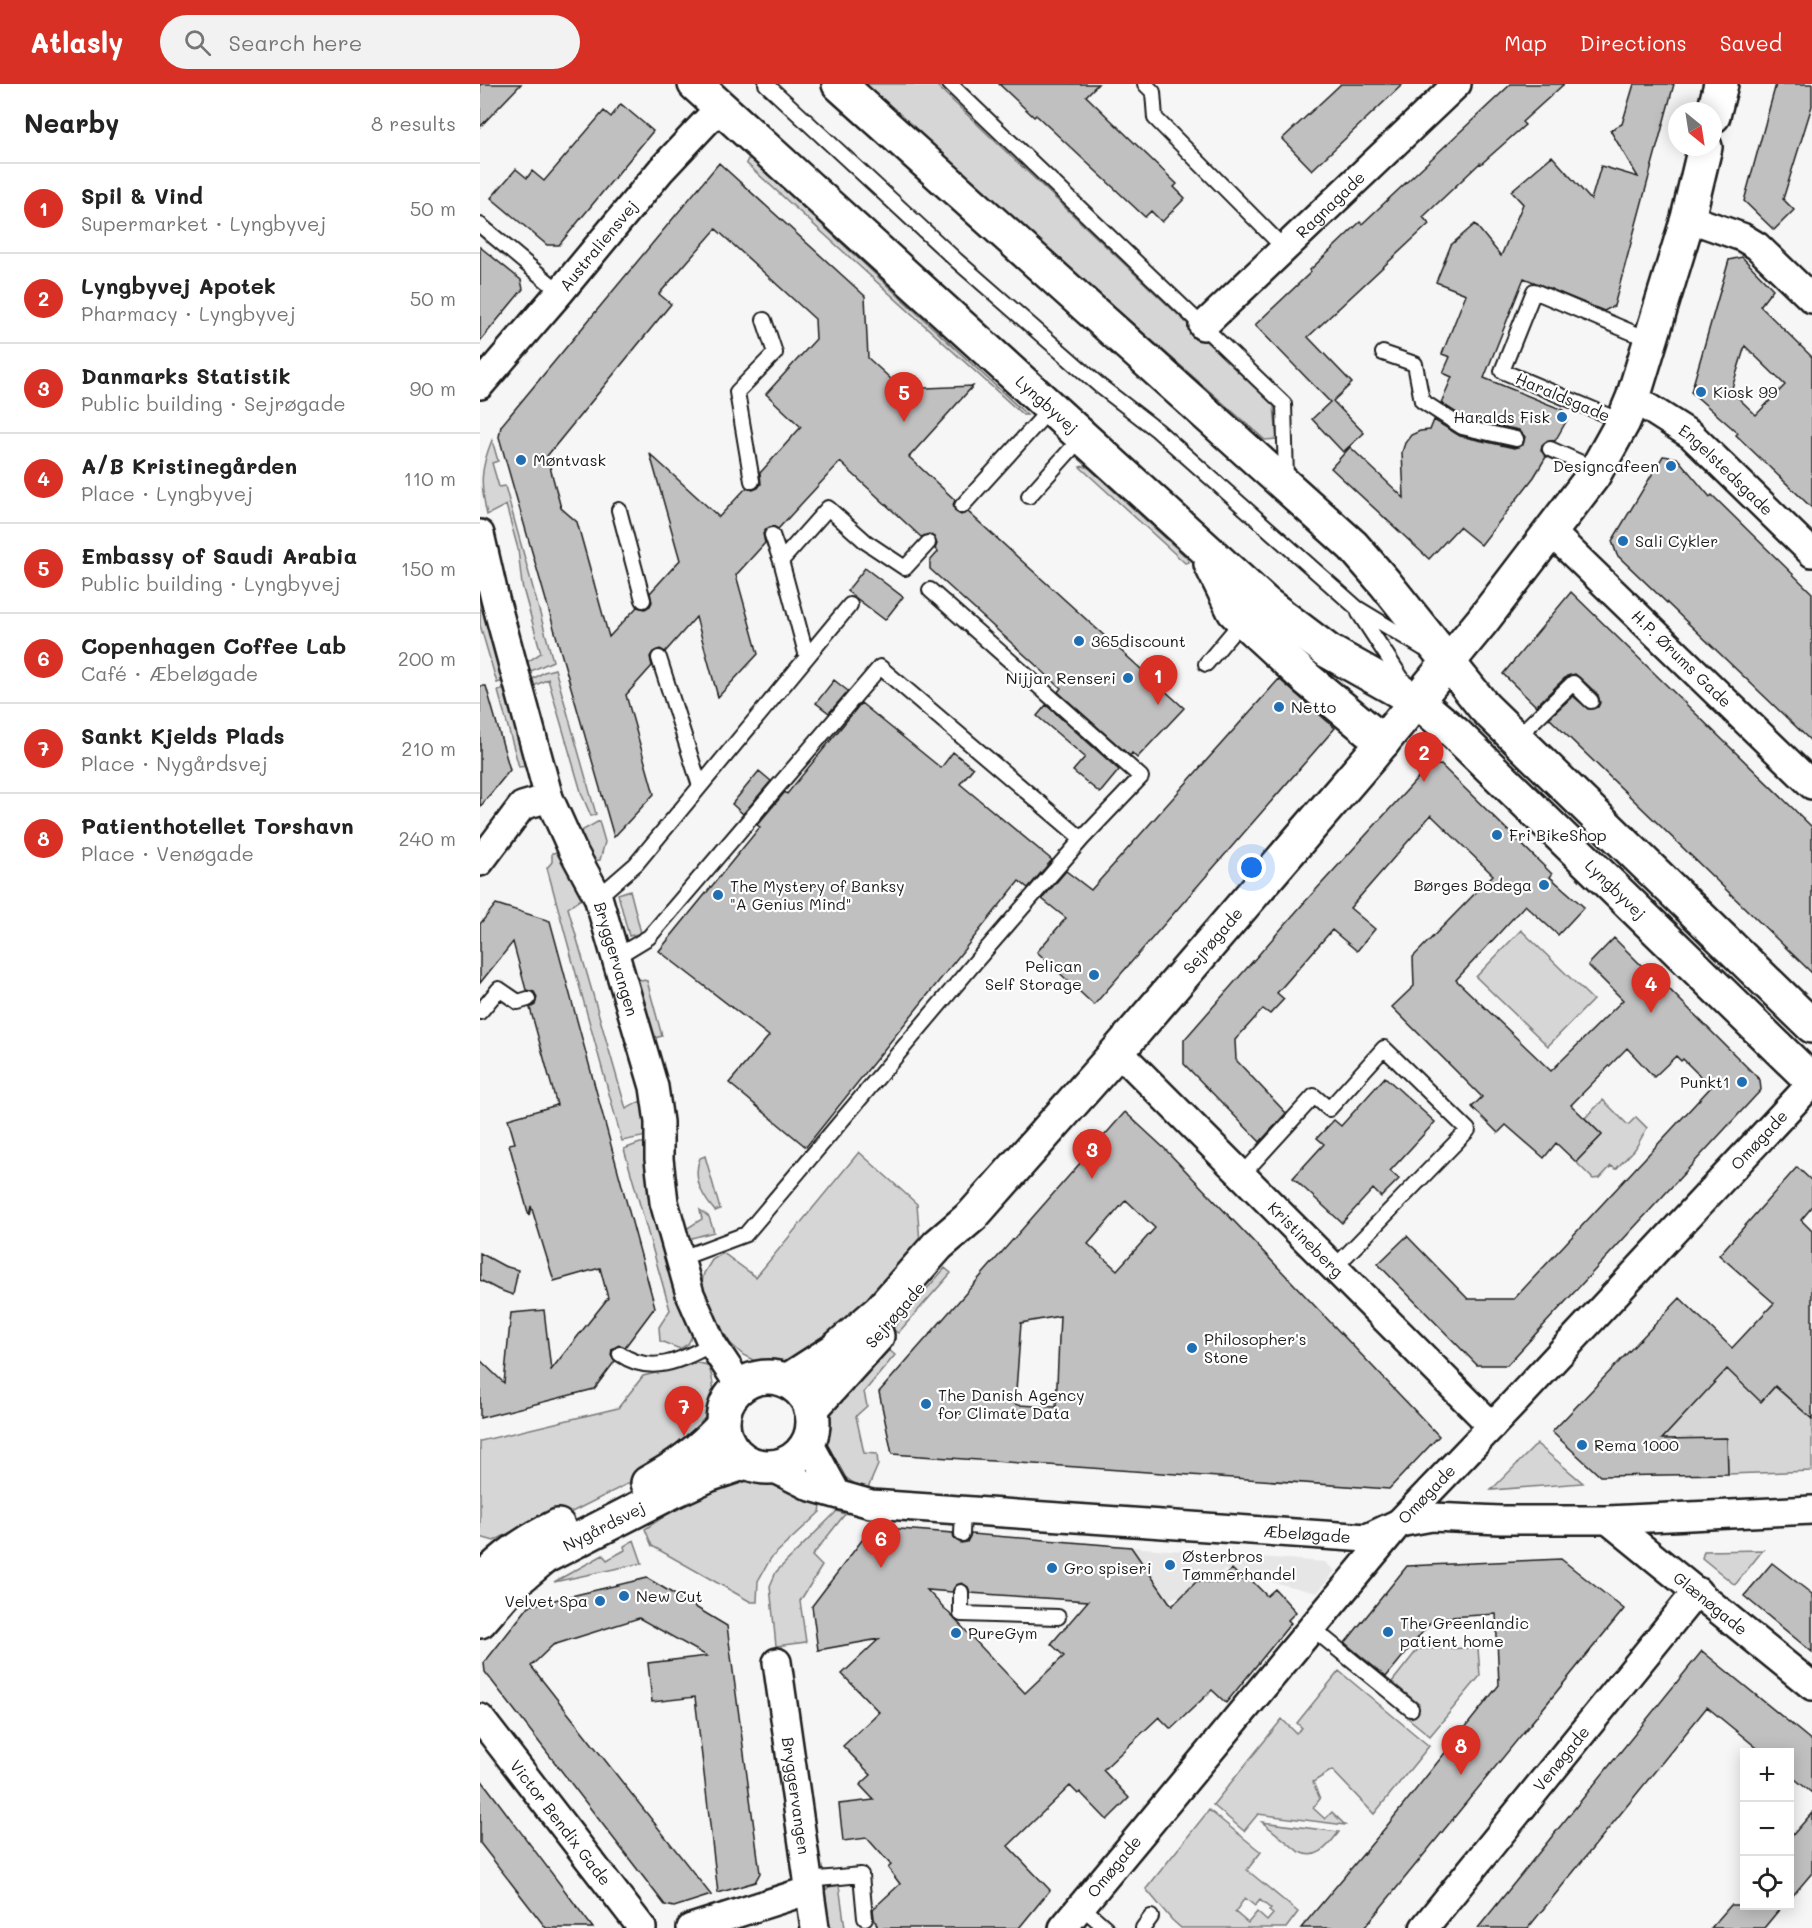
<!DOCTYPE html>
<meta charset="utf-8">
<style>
body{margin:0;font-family:Mali,sans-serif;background:#f2f2f2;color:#222}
.controls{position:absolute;right:18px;bottom:18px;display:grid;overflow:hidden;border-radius:0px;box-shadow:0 3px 15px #0003}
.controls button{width:54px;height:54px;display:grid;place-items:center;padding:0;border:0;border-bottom:2px solid #e0e0e0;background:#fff;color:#222;font:30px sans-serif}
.compass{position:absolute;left:1188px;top:18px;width:54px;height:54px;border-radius:50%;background:#fff;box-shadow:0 3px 15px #0003;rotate:150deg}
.you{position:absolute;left:772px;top:784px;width:21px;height:21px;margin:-15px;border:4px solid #fff;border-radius:50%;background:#1a73e8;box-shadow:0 0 0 9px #1a73e833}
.badge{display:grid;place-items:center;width:39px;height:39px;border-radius:50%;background:#d93025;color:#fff;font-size:20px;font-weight:700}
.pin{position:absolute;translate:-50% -50px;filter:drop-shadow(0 2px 3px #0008)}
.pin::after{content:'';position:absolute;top:32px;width:21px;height:18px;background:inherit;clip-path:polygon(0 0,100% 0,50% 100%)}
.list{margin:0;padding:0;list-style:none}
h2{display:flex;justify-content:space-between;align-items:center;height:78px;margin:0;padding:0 24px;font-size:26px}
h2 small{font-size:20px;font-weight:400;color:#767676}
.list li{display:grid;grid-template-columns:39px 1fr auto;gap:18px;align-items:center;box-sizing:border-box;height:90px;padding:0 24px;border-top:2px solid #e0e0e0}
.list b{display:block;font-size:22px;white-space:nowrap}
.list p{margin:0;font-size:20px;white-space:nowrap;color:#767676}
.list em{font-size:20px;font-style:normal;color:#767676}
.icon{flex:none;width:33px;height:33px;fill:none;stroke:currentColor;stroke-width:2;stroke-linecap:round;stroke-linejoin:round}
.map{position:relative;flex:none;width:1332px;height:1844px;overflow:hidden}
header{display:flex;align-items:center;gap:36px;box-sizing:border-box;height:84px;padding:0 30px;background:#d93025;color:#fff}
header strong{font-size:28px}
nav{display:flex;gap:33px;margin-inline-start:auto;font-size:21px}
.search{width:420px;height:54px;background:#f2f2f2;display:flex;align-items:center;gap:15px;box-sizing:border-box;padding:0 21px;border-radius:33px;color:#767676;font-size:22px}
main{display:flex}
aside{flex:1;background:#fff}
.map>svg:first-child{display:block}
.built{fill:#e6e6e6}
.green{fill:#d6d6d6;stroke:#797979;stroke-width:1.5;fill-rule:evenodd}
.building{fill:#c0c0c0;stroke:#1c1c1c;stroke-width:1.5;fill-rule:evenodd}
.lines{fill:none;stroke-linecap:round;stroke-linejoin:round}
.service-casing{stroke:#1c1c1c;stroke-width:18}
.minor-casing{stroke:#1c1c1c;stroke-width:32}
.tertiary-casing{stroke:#1c1c1c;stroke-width:38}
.service{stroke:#fff;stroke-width:14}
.minor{stroke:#fff;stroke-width:27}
.tertiary{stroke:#fff;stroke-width:33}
.poi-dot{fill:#1f6fb2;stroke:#fff;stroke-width:2}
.labels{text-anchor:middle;stroke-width:4.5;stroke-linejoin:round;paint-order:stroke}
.street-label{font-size:16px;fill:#1c1c1c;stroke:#fff}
.poi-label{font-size:16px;fill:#1c1c1c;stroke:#fff;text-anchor:start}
</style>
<header>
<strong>Atlasly</strong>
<div class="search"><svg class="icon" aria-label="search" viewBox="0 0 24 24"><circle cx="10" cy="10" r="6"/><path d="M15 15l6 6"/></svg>Search here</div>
<nav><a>Map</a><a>Directions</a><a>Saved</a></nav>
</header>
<main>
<aside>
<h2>Nearby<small>8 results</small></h2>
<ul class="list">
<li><span class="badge">1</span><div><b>Spil &amp; Vind</b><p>Supermarket · Lyngbyvej</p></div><em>50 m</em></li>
<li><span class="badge">2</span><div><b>Lyngbyvej Apotek</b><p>Pharmacy · Lyngbyvej</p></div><em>50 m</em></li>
<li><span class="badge">3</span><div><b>Danmarks Statistik</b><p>Public building · Sejrøgade</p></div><em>90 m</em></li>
<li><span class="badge">4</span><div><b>A/B Kristinegården</b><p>Place · Lyngbyvej</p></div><em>110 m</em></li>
<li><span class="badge">5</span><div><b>Embassy of Saudi Arabia</b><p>Public building · Lyngbyvej</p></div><em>150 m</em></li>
<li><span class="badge">6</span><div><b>Copenhagen Coffee Lab</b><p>Café · Æbeløgade</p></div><em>200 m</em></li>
<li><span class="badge">7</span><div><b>Sankt Kjelds Plads</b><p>Place · Nygårdsvej</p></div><em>210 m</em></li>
<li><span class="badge">8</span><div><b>Patienthotellet Torshavn</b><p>Place · Venøgade</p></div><em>240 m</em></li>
</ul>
</aside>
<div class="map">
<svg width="1332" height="1844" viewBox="0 0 1332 1844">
<rect width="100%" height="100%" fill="#f6f6f6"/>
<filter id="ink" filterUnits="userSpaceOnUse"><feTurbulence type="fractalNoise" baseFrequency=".0167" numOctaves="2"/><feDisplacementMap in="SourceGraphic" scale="12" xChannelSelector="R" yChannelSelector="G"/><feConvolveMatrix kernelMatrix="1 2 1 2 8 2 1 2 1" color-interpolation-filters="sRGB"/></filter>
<g filter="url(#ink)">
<path class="built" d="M651,1463L845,1478L855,1487L837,1509L744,1486L729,1498L717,1497L703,1511L687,1516Z"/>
<path class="green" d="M381,0H455L794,322L797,355L785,356Z
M268,75H271L547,331H543L266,79Z
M12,356L18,377L12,379L19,403L25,402L73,577L49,588L45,586L44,580L61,569L42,501L38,465L26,421L7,431C0,400 0,386 12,356Z
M604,382L609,384L706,473L709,478L705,479L600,383Z
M0,510L30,595L17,599L0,541Z
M75,585L116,730L111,732L102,711L68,595L50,604L48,598L64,588Z
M32,603L49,682L39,683L18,607Z
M119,737L125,758L120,776L112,777L96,750Z
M80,768L103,806L101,815L88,824L146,1025L161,1017L163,1018L167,1052L142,1057L67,784L72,778V769Z
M150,806L161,849L149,852L138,810Z
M1041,846L1113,916L1068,962L996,893Z
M154,894L167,897L182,952L172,955Z
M1123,1016L1148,1041L1156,1033L1167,1044L1155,1065L1136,1085L1131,1082L1120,1094L1113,1095L1096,1078L1122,1051L1105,1034Z
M160,1059H167L168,1102L212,1252L208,1260L200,1265L180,1257L179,1243L190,1226L144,1065Z
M379,1068L437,1120L440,1159L351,1259L302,1282L279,1279L263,1271L250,1259L238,1239L224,1212L222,1198L224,1189L232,1176L243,1169L276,1193Z
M225,1072L240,1125L235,1127C222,1112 212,1093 220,1074Z
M220,1126L229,1133L234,1148L208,1155L203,1147L222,1135Z
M465,1184L471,1189L418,1249L412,1245Z
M409,1266L415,1271L384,1308L387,1322L376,1332L384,1369L397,1370L398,1381L388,1404L375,1400L355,1386L344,1366L343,1353L350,1324L378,1283Z
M217,1279L228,1281C235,1298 234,1312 233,1330L177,1385L80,1434L59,1433L14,1457L0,1453V1357L138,1324L163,1292Z
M1247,1284L1281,1317L1295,1303L1329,1332L1332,1330V1387L1248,1390L1247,1354L1181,1356Z
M1057,1360L1103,1399L1011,1406Z
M268,1392L298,1397L338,1416L341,1422L340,1428L291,1474L278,1497L277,1518H271L172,1462L165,1445L200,1422L197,1416Z
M357,1427L365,1430L332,1472L342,1482L320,1517L326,1558L296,1562L290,1502L296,1488Z
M154,1456L162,1479L74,1498L123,1471L127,1476L145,1466L144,1462Z
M1283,1466L1255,1501L1222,1474L1224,1467Z
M998,1564L1000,1592L950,1652L928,1634L939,1620L912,1598L938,1565Z
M859,1587L949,1662L894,1730L852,1686L833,1698L840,1715L833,1724L845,1735L852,1728L865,1741L778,1730L764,1747L733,1721L802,1635L816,1649L822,1644L817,1639Z
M729,1726L781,1768L767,1786L818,1828L806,1844H701L692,1836L666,1805ZM765,1814L775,1822L780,1816L791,1825L789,1827L793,1830L787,1837L777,1828L768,1839L755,1828Z
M782,1738L859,1748C848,1762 838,1777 819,1768Z
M359,1801L365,1844H344L341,1810L349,1803Z"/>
<path class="building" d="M0,0H41L0,43Z
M519,0H618L606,12L697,100L694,103L705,114L682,138L671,127L665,133L556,31L554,33Z
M861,0H923L832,86L802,55Z
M1031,0H1084L1042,38L1045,41L1001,80L1000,79L943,133L949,140L828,253L872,299L853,317L884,349L863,368L832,335L850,318L775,241L831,188L830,186L880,138L882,140Z
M1154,0H1194L1134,222L1124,227L1044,194L1004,294L1083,326L1087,336L1075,357L1068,356L1062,361L1061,366L1066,373L1054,393L1001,461L979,443L949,475L851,384L870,363L924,414L922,368L925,359L931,351L940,347L950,346L954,336L980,352L1034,364L1043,361L1045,353L1039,346L986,335L961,319L972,293L963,289L970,273L962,270L986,210L956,198L971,161L995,140L1021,172L1043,120L1031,107L1072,72L1111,116L1121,82L1158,93L1130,46L1142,40Z
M1296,0H1332V22L1303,115L1314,126L1294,146L1264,117Z
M141,20L173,47L79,161H67L11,114L36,85L47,94L52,87L64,97L124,27L131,33Z
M239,79L385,212L388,274L422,305L493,302L429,373L475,416L473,421L476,428L481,431L488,428L704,624L657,674L652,669L650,672L578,608L581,604L450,485V477L458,468L455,465L457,460L454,453L449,450L441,453L360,378L298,445L293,442L286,445L283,450L285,459L256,491L278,570L238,613L216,533L185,568L180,565L173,568L170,573L172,582L146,611L174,710L134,753L19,353L21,342ZM236,145L335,235L336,255L286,310L321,343L280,389L281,400L278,404L273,406L266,404L239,433L170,370L200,476L170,509L172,518L170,522L165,525L157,523L129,553L97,438L81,424L67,372L191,220L179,210Z
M0,163L41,196L43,205L0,257Z
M1262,173L1293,205L1280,222L1332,273V424L1256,351L1258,349L1211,308L1249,176ZM1265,262L1305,301L1276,331L1251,307Z
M1183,372L1197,374L1230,413L1232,411L1332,509V658L1137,471L1132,457Z
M385,484L423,513L405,536L367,507Z
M1091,508L1332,743V889L1069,634L1093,612L1108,625L1118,623L1120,619L1118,611L1099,593L1095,590L1087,592L1056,622L1023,590Z
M799,595L855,644L614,921L557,868L586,834L562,815L586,787L611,806Z
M354,596L368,607L349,629L336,619Z
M0,602H6L30,686L0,723Z
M381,619L461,684L473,668L493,684L480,700L572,776L548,804L539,797L326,1063L249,999L289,952L179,867L280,743L277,741L305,708L307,710Z
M566,621L639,686L620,709L593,687L605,673L557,632Z
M961,681L1072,790L1070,793L1104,823L1078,851L1045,821L976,896L1071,987L1143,916L1108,881L1134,854L1169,889L1171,887L1280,996L1281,1006L1027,1281H997L898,1180L927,1152L988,1215H1034L1231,1003L1203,975L1201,977L1196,972L1174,993L1147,964L1091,1021L1122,1051L1096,1078L1076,1059L1064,1074L1026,1041L1018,1049L992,1023L1002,1013L912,923L934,902L933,873L1013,791L951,731L870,824L895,845L877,867L852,846L797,909L804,915L790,930L783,925L755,956L756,976L806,1029L780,1058L704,980V956L822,821L949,682Z
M279,687L291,697L263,730L252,720Z
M16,820L70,837L175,1223L145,1263L139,1261L132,1265L131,1271L135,1277L114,1305L0,1334V1276L24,1299L31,1229L64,1226L71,1286L128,1214L120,1184L74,1197L51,1122L49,1132L29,1060L35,1059L28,1035L77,1021L50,924L55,921L57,913L54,908L46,906L33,858L0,899V840Z
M905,993L955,1038L910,1087L919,1095L901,1113L893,1105L862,1139L813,1094L844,1060L837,1054L854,1036L861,1042Z
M645,1028L685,1065L959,1352L909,1405L412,1370L399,1308ZM646,1116L675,1144L637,1186L608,1160ZM580,1232L576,1323L538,1321L535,1320L541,1239Z
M1317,1083L1332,1097V1123L1321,1136L1332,1147V1335L1295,1302L1281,1318L1247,1285L1182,1355L1247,1354L1248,1390L1120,1392L1072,1348L1200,1214L1252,1264L1294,1219L1239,1171Z
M0,1169L24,1182L38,1186L33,1211L17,1205L0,1196Z
M392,1443L473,1449L474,1455L481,1459L487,1458L491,1450L651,1463L692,1522L717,1497L738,1499L752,1485L765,1498L769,1494L787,1512L795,1505L816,1528L808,1536L811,1539L746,1619L732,1606L691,1645L679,1633L623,1686L649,1714L627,1736L600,1708L598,1710L590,1702L528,1762L570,1806L539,1844H398L394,1834L393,1825L420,1800L408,1784L411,1781L387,1754L363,1757L359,1720L394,1716L380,1701L391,1691L363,1662L399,1628L362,1590L399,1555L338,1566L332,1522ZM482,1499L488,1503L490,1509L608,1517L571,1560L584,1572L545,1609L447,1506L472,1508L476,1501Z
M1081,1475L1144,1525L884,1844H821L906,1743L1019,1601L1016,1530L954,1534L906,1593L865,1559L927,1482Z
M1292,1479L1332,1510V1568L1264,1512Z
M167,1494L247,1542L280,1789L275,1798L238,1809L215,1613L172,1618L168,1579L227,1572L159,1534L73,1561L51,1582L231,1811L194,1823L185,1821L5,1588L4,1579L49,1522Z
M1222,1567L1332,1657V1709L1310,1691V1668H1282L1227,1623L1048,1844H998Z
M0,1694L113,1844H66L0,1759Z
M1332,1729V1789L1310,1815V1754Z
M1251,1821H1303L1284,1844H1231Z"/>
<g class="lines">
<defs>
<path id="service" d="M286,0L476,176L620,302L677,346L877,524L943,564
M470,0L804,320L806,396
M665,0L673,8L675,34L804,164
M0,141L80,208
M903,269L935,280L942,317L982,343L1036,355
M1143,338L1022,287L1054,207L1170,256
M1070,365L1117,386
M272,397L257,308L295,269L284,236
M549,412L602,353
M482,422L570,325
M139,426L163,516
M292,451L301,477L327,573
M301,477L348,424L386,458L425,484L448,459
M879,529L926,601
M179,574L220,702
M726,580L763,536
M1036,654L1093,599L1111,617
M118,813L156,780L370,521
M136,873L169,853L400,583L602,755
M0,928L19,905L38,918L48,915
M762,1091L834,1012L849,1025L904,964L988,1046L854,1184
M199,1175L266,1150L497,876L602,755L661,693L450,506
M140,1270C172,1292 201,1276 232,1260
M482,1450L483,1426
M481,1508V1530L578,1533
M832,1544L931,1625
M328,1796L381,1791L385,1834
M601,1822L626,1844
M663,1844L671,1833"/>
<g id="minor">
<path d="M1208,134L1262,153L1277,162L1332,215"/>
<path id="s1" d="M723,242L977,0"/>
<path id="s2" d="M0,301L80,208L181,86L240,23"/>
<path id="s3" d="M1153,314L1211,351L1332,469"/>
<path id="s4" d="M1071,448L1332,701"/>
<path id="s5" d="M0,450L15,515L69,714L92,765L118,813L174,1003L179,1038V1075L184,1118L210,1210L232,1260L260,1302"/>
<path d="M0,778L42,722L69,714"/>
<path id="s6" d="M638,967L1012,1342"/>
<path d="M328,1357L357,1410"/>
<path id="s7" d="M291,1383L331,1403L391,1420L887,1454L919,1439L952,1433L1020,1436H1128L1332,1426"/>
<path id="s8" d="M1128,1436L1332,1602"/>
<path id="s9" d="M297,1578L335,1844"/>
<path id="s10" d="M0,1634L162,1844"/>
<path d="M211,1844L330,1806"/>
<path id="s11" d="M583,1844L919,1439L1031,1322L1332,999"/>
<path id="s12" d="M944,1844L1217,1507"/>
</g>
<g id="tertiary">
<path id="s13" d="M215,0L786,520L848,567L937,617L976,650L1332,997"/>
<path d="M359,0L873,462L905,499L1004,623L1332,942"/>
<path d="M1233,32L1241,0"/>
<path d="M731,480L754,527L763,536L827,595L903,658"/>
<circle cx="288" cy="1338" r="45"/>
<path id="s14" d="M307,1297L355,1266L400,1227L458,1161L493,1131L638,967L892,671L1003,536L1113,392L1143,338L1153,314L1208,134L1225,63"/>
<path d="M331,1325L397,1252"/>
<path d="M168,1399C198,1383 219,1367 242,1343"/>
<path d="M0,1499C23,1473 48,1457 78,1442"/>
<path id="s15" d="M0,1537L33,1499L64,1473L191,1408L228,1391L266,1378"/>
</g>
</defs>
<use href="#service" class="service-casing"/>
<use href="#minor" class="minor-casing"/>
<use href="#tertiary" class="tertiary-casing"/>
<use href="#service" class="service"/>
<use href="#minor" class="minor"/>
<use href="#tertiary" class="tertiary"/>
</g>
</g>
<g class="poi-dot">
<circle cx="1221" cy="308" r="6"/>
<circle cx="1082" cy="333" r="6"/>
<circle cx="41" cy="376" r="6"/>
<circle cx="1191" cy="382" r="6"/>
<circle cx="1143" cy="457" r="6"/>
<circle cx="599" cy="557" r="6"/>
<circle cx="648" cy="594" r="6"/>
<circle cx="799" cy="623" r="6"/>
<circle cx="1017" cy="751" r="6"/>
<circle cx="1064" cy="801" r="6"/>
<circle cx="238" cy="811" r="6"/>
<circle cx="614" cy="891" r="6"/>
<circle cx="1262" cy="998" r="6"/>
<circle cx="712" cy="1264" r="6"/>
<circle cx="446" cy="1320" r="6"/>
<circle cx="1102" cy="1361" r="6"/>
<circle cx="690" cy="1481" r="6"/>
<circle cx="572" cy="1484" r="6"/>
<circle cx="144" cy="1512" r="6"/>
<circle cx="120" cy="1517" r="6"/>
<circle cx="908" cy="1548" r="6"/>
<circle cx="476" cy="1549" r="6"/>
</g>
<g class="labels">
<g class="street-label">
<text dy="6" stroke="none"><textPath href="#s1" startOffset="176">Ragnagade</textPath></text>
<text dy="6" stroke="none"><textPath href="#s2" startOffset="183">Australiensvej</textPath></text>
<text transform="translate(1083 313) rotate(23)" y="6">Haraldsgade</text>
<text dy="6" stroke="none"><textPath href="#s13" startOffset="476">Lyngbyvej</textPath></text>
<text dy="6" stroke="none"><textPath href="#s3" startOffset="118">Engelstedsgade</textPath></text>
<text dy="6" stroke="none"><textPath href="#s4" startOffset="182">H.P. Ørums Gade</textPath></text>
<text dy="6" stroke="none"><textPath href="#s13" startOffset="1226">Lyngbyvej</textPath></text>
<text dy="6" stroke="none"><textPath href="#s14" startOffset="615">Sejrøgade</textPath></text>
<text dy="6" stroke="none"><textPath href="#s5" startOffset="448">Bryggervangen</textPath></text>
<text dy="6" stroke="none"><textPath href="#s11" startOffset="1052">Omøgade</textPath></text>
<text dy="6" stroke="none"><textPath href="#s6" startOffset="266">Kristineberg</textPath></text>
<text transform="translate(415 1231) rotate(-49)" y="6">Sejrøgade</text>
<text dy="6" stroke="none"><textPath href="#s11" startOffset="566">Omøgade</textPath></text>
<text dy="6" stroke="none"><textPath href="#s15" startOffset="158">Nygårdsvej</textPath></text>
<text dy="6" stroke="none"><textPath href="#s7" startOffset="544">Æbeløgade</textPath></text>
<text dy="6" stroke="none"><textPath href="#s8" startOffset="132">Glænøgade</textPath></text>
<text dy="6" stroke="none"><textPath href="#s12" startOffset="218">Venøgade</textPath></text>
<text dy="6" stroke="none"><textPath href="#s9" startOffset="135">Bryggervangen</textPath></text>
<text dy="6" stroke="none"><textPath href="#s10" startOffset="132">Victor Bendix Gade</textPath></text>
<text dy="6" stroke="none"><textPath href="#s11" startOffset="80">Omøgade</textPath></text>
</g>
<g class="poi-label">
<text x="1233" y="314">Kiosk 99</text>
<text x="1070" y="339" text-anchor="end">Haralds Fisk</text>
<text x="53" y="382">Møntvask</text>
<text x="1179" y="388" text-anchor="end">Designcafeen</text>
<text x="1155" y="463">Sali Cykler</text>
<text x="611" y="563">365discount</text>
<text x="636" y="600" text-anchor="end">Nijjar Renseri</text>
<text x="811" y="629">Netto</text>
<text x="1029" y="757">Fri BikeShop</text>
<text x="1052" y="807" text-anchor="end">Børges Bodega</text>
<text x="250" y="808">The Mystery of Banksy<tspan x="250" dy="18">"A Genius Mind"</tspan></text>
<text x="602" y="888" text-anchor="end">Pelican<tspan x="602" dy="18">Self Storage</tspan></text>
<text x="1250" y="1004" text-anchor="end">Punkt1</text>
<text x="724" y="1261">Philosopher's<tspan x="724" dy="18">Stone</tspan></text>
<text x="458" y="1317">The Danish Agency<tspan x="458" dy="18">for Climate Data</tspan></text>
<text x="1114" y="1367">Rema 1000</text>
<text x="702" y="1478">Østerbros<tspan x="702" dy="18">Tømmerhandel</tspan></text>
<text x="584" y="1490">Gro spiseri</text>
<text x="156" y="1518">New Cut</text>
<text x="108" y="1523" text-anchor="end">Velvet Spa</text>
<text x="920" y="1545">The Greenlandic<tspan x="920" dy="18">patient home</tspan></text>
<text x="488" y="1555">PureGym</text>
</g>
</g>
</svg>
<div class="controls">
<button>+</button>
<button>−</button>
<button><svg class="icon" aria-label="locate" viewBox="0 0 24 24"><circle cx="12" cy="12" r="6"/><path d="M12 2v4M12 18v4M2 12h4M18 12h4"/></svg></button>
</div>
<svg class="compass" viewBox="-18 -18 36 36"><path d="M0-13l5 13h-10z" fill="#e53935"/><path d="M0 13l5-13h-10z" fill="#767676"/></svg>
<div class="you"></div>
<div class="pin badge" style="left:678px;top:621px">1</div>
<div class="pin badge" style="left:944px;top:698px">2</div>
<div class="pin badge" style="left:612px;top:1095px">3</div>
<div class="pin badge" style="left:1171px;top:929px">4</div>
<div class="pin badge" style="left:424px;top:338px">5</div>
<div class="pin badge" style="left:401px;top:1484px">6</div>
<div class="pin badge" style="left:204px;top:1352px">7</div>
<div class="pin badge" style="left:981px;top:1691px">8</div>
</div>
</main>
